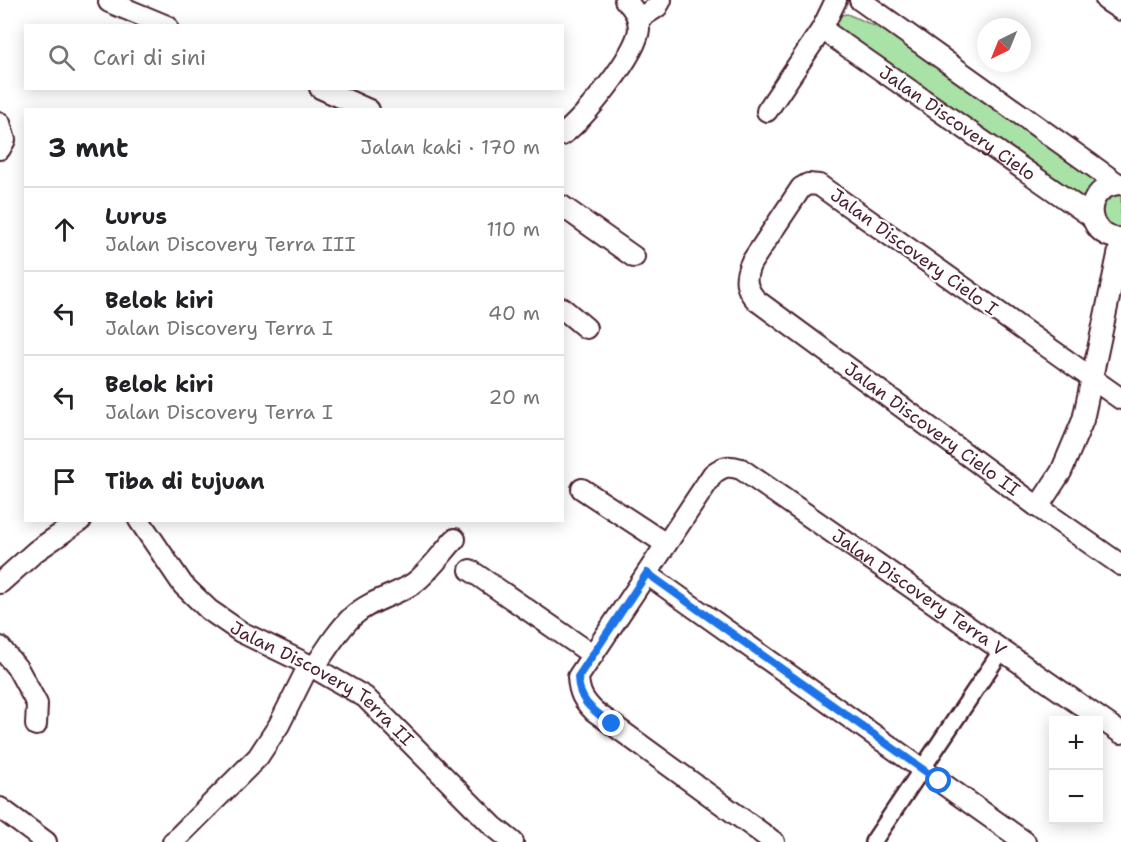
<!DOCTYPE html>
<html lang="id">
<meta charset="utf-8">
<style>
body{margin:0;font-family:"Shantell Sans",sans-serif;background:#f2f2f2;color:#202124}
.controls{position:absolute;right:18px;bottom:18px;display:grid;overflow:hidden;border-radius:0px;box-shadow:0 3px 15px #0003}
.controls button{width:54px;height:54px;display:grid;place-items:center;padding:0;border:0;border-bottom:2px solid #e0e0e0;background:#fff;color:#202124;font:30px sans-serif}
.compass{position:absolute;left:977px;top:18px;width:54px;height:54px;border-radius:50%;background:#fff;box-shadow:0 3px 15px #0003;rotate:223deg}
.stop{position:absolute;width:18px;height:18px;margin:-14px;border:4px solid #1a73e8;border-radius:50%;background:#fff}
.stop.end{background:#1a73e8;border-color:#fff;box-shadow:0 2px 6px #0008}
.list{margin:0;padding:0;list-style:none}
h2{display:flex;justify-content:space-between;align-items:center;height:78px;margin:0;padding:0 24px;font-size:26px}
h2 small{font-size:20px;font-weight:400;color:#757577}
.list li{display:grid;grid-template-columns:39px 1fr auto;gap:18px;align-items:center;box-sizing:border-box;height:84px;padding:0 24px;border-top:2px solid #e0e0e0}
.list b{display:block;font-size:22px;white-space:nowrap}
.list p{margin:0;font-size:20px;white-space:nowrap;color:#757577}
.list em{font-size:20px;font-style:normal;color:#757577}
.icon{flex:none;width:33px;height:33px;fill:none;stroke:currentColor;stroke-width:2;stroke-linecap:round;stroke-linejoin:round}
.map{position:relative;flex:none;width:1121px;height:842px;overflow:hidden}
.search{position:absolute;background:#fff;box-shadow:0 3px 15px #0003;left:24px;top:24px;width:540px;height:66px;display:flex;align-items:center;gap:15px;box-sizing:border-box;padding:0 21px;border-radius:0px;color:#757577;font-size:22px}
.panel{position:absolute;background:#fff;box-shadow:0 3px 15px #0003;left:24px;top:108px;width:540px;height:414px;border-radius:0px}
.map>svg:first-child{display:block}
.green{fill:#a8e2a7;stroke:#798069;stroke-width:1.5}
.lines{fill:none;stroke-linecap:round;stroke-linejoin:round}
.pedestrian-casing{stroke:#4a1f2b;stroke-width:20}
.minor-casing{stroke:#4a1f2b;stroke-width:24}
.pedestrian{stroke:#fff;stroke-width:15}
.minor{stroke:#fff;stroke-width:20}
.route{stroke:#1a73e8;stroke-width:8}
.labels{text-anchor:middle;stroke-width:4.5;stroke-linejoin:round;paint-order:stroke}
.street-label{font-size:18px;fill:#4a1f2b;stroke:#fff}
</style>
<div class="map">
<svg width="1121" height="842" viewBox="0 0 1121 842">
<rect width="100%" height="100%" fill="#fff"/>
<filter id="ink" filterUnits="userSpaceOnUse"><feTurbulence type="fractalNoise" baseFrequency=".0167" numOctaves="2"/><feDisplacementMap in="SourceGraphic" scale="12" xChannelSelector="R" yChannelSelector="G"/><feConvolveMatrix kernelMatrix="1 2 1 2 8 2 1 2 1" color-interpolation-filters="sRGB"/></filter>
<g filter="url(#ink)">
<path class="green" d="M847,14C942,52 1021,119 1102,179L1088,203L834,35V22L840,15Z
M1121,194V227C1100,227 1097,211 1108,196Z"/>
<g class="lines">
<defs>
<path id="pedestrian" d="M873,842L1002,650"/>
<g id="minor">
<path d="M860,0L1118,184"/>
<path d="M1106,0L1121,10"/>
<path d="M109,2L167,26"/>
<path d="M638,19L657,7L661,0"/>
<path id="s1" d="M822,29L1092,217"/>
<path d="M320,88L369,110"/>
<path d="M767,111L822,29L836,0"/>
<path d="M0,123L5,140L0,149"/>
<path d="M562,135C584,119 637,54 639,29C639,18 633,7 625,0"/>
<path d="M1121,184C1083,185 1081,236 1121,239"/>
<path d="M562,206L634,257"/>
<path d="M562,308L586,328"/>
<path id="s2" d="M1121,399L819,185L808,184L801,188L751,263C744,278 745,288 756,300L1038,507L1121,565"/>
<path d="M582,489L666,544"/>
<path d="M1038,507L1061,472L1083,420L1121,241"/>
<path id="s3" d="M139,520L183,585L209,610L241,632L309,665L365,697L493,826L513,842"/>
<path d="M470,570L593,655"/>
<path d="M647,574L1025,842"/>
<path d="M0,583L36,551L81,520"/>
<path d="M0,647L18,669L37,704L36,725"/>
<path d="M314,668C326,650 338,630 353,616C370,600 395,596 414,583C429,572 442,553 455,539"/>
<path d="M0,808L46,842"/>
<path d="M173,842L258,757L279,725L309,665"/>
<path id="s4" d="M774,842L594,711C583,700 579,693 578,677L713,474C723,466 729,465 741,469L1121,733"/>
</g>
</defs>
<use href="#pedestrian" class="pedestrian-casing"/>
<use href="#minor" class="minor-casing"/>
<use href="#pedestrian" class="pedestrian"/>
<use href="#minor" class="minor"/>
</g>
</g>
<g class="lines" filter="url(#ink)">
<path class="route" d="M612,724C593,710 579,703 578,677L647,573L939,781"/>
</g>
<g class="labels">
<g class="street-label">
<text dy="6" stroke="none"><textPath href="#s1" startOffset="165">Jalan Discovery Cielo</textPath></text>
<text transform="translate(914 252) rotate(36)" y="6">Jalan Discovery Cielo I</text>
<text dy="6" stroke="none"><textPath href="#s2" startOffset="738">Jalan Discovery Cielo II</textPath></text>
<text dy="6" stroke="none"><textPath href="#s4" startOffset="752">Jalan Discovery Terra V</textPath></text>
<text dy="6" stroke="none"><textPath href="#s3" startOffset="250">Jalan Discovery Terra II</textPath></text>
</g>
</g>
</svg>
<div class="controls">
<button>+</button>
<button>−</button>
</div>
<svg class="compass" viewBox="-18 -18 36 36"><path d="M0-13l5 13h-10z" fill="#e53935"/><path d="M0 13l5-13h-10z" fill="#757577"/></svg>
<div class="stop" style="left:939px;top:781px"></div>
<div class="stop end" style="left:612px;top:724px"></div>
<div class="search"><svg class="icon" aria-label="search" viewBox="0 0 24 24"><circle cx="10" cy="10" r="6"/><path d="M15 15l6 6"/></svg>Cari di sini</div>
<section class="panel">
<h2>3 mnt<small>Jalan kaki · 170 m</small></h2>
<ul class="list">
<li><svg class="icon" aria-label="ahead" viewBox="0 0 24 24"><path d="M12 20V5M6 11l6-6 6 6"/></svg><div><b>Lurus</b><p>Jalan Discovery Terra III</p></div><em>110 m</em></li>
<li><svg class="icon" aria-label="left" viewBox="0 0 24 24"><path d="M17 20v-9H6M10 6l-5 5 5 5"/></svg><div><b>Belok kiri</b><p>Jalan Discovery Terra I</p></div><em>40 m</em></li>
<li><svg class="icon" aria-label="left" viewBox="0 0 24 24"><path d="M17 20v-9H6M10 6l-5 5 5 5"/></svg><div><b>Belok kiri</b><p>Jalan Discovery Terra I</p></div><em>20 m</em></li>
<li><svg class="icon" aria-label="arrive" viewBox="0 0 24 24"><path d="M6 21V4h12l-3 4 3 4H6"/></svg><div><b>Tiba di tujuan</b></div></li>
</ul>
</section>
</div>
